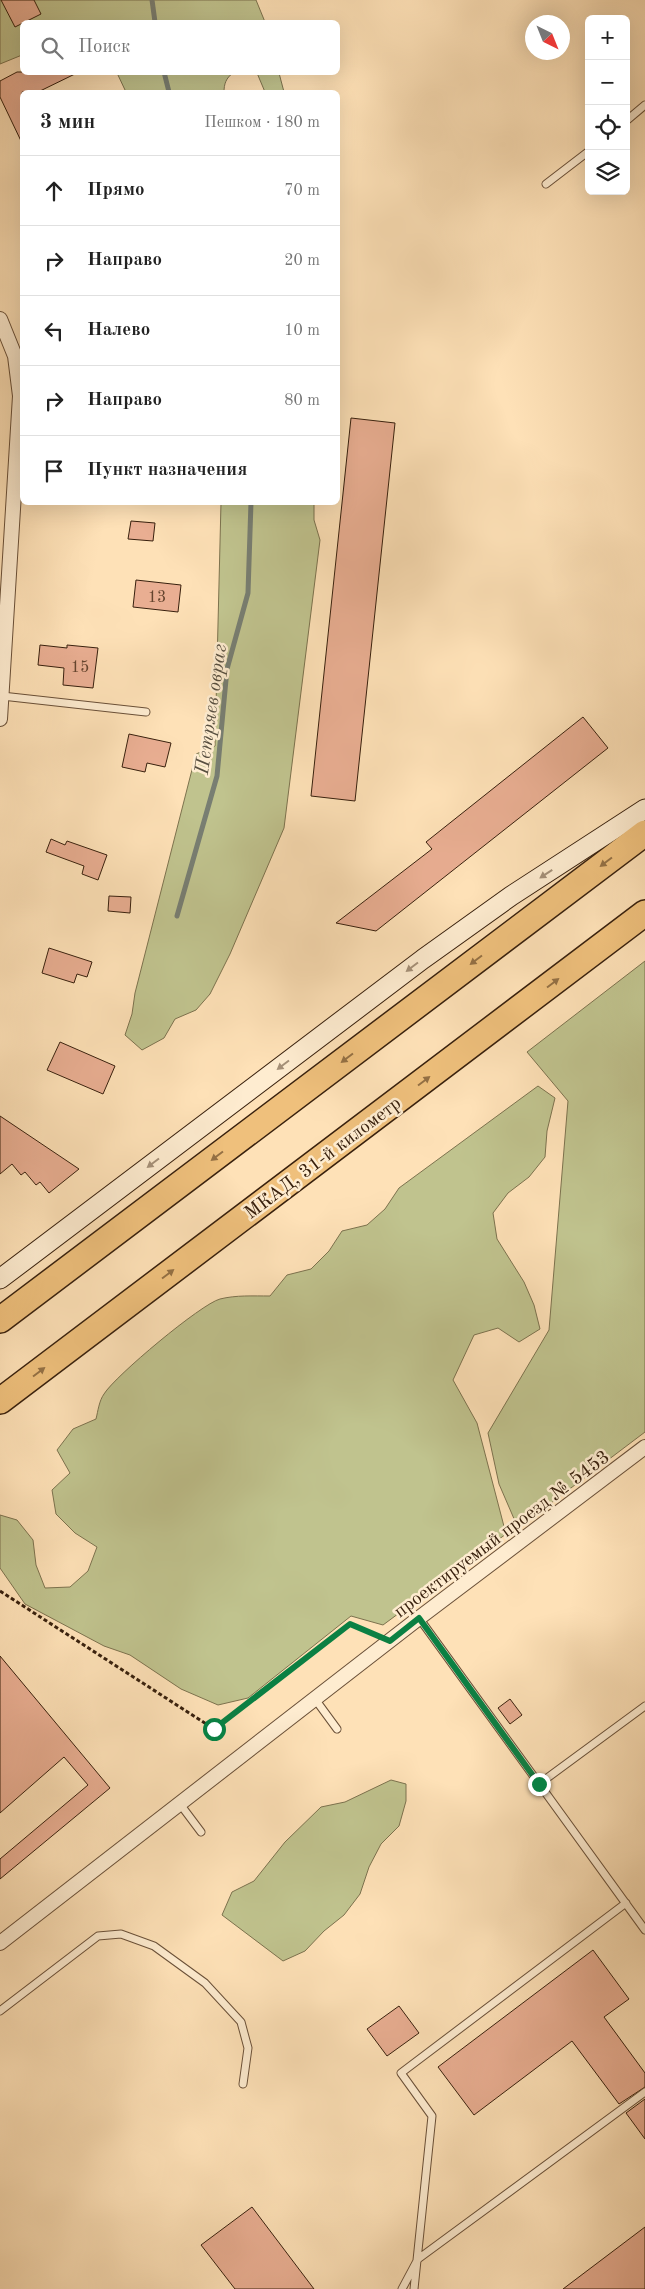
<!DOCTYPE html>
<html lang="ru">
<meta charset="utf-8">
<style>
body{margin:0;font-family:"Old Standard TT",serif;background:#f2f2f2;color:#222}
.controls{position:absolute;right:15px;top:15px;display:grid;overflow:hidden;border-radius:8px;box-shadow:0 5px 20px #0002}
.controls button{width:45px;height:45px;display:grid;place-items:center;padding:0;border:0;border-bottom:1px solid #e0e0e0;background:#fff;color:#222;font:25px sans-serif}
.compass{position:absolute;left:525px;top:15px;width:45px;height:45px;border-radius:50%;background:#fff;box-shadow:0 5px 20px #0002;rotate:137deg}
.stop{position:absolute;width:15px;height:15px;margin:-11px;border:4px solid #0b8043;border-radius:50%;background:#fff}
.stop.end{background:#0b8043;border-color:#fff;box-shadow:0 1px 5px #0008}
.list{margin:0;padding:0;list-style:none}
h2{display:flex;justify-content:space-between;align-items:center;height:65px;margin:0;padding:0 20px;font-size:21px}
h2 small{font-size:16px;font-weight:400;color:#767676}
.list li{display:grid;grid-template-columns:32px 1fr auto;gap:15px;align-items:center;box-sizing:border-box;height:70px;padding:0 20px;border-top:1px solid #e0e0e0}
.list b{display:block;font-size:19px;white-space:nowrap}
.list em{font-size:16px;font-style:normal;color:#767676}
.icon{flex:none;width:28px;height:28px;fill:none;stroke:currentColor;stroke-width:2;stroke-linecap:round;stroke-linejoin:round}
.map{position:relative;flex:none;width:645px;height:2289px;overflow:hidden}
.search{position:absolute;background:#fff;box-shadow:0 5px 20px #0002;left:20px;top:20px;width:320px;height:55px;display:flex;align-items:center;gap:12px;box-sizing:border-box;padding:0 18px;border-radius:8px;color:#767676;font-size:19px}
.panel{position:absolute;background:#fff;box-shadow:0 5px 20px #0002;left:20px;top:90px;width:320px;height:415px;border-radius:8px}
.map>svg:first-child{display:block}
.green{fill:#c0c38e;stroke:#7c724e}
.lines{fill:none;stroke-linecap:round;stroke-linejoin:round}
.stream{stroke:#787e72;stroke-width:5}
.building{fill:#e9ae92;stroke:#38200d}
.lane-casing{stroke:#6a5038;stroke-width:9}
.street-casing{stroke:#6a5038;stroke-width:16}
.secondary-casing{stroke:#38200d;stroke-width:21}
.highway-casing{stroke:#38200d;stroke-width:28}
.path{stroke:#38200d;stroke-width:3;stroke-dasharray:4 2.5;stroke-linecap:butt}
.lane{stroke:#feecd0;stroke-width:7}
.street{stroke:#feecd0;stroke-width:14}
.secondary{stroke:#feecd0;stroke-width:19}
.highway{stroke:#efc07c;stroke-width:25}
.oneway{fill:#947044}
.oneway2{fill:#a59078}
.route{stroke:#0b8043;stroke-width:6}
.labels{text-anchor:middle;stroke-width:5;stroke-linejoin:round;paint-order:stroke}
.number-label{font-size:16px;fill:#64442e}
.street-label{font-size:19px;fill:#38200d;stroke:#feecd0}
.water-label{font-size:20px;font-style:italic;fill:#584f40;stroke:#feecd0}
</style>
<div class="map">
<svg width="645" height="2289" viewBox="0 0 645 2289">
<rect width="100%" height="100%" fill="#fee1b7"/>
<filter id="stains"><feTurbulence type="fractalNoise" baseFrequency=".004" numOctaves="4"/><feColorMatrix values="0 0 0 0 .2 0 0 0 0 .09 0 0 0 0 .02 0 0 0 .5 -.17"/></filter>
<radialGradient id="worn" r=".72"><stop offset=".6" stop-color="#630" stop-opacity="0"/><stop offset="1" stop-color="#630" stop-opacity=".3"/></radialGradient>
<path class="green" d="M0,0H256L265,22H22V55L0,64Z
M117,73H233C226,78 224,84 224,92H126Z
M257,73H279L284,92H265Z
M221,503H314V520L320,540L284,828L230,954L210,994L196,1010L175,1019L164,1038L142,1050L125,1035L132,1014L135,993L196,754L215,746Z
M645,961V1432L518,1528L499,1484L488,1433L549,1330L568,1101L527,1052Z
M538,1086L555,1098L547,1131L545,1157L529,1177L508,1193L493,1213L497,1239L524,1282L534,1305L540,1329L519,1342L498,1328L474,1335L453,1380L477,1423L506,1534L383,1625L351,1616L248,1698L218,1705L181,1689L130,1655L104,1646L25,1604L0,1568V1515L17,1520L33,1540L36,1565L45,1588L70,1587L88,1571L97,1547L75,1533L56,1514L52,1490L70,1473L57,1450L73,1429L96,1419C98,1411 99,1401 104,1394C115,1376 201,1304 220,1299C236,1295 253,1296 270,1296L287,1275L311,1269L329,1251L342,1231L367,1225L385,1209L399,1188Z
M391,1780L406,1784V1801L399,1826L381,1844L369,1867L360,1894L344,1915L324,1931L305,1951L283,1961L222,1915L232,1892L254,1881L285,1842L321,1807L345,1802Z"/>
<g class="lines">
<path class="stream" d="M152,0L155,22
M164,72L169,92
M177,916L217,776L227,669L248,593L251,502"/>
</g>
<path class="building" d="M1,0H34L41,14L15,27Z
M17,72H79L38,92H22V143L0,97V81Z
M351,418L395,423L355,801L311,796Z
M131,521L155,523L153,541L128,539Z
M136,580L181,585L178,612L133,607Z
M40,645L67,648V645L98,648L93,688L63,685L64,668L38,665Z
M583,717L608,748L376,931L336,923L432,849L426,842Z
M129,734L171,743L165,767L147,763L145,772L122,767Z
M51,839L65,845L67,841L107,855L98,880L82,874L84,866L46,852Z
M109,896L131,897L130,913L108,911Z
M49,948L92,962L87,977L77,974L74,983L42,973Z
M60,1042L115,1066L103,1094L47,1070Z
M0,1116L79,1169L49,1193L40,1182L36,1185L25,1172L21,1175L12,1164L0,1174Z
M0,1656L110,1788L0,1879V1859L88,1785L64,1757L0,1813Z
M510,1699L522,1715L510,1724L498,1708Z
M593,1950L629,1999L604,2017L645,2073V2087L619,2104L572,2041L474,2115L438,2067Z
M399,2006L419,2033L387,2056L367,2029Z
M645,2099V2139L626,2113Z
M252,2207L314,2289H235L201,2245Z
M645,2227V2289H563Z"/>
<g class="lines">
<defs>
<path id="lane" d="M626,121L645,105
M546,184L589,151
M2,696L146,712
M419,1618L645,1930
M315,1699L337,1729
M539,1784L645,1706
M180,1804L201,1832
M0,2011L98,1936L121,1934L154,1946L205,1983L241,2022L248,2048L243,2084
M402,2289L418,2259L645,2092
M414,2289L432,2116L401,2073L626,1903"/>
<path id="street" d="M0,319L15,356L20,396L0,719
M0,1943L419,1618L645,1447"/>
<path id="secondary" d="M0,1279L423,959L511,896L645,809"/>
<path id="highway" d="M0,1320L645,833
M0,1401L645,913"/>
</defs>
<use href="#lane" class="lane-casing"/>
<use href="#street" class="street-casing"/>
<use href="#secondary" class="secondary-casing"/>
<use href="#highway" class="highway-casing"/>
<path class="path" d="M0,1591L214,1729L350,1624L376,1635"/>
<use href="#lane" class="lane"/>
<use href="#street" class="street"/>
<use href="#secondary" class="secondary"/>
<use href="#highway" class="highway"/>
</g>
<defs><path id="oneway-solid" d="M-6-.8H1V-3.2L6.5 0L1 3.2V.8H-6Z" transform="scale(1.25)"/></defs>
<g class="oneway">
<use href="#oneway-solid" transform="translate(606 862) rotate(143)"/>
<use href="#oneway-solid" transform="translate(476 960) rotate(143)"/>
<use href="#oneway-solid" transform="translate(553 983) rotate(-37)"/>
<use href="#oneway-solid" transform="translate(347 1058) rotate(143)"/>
<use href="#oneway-solid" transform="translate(424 1081) rotate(-37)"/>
<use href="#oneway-solid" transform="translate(217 1156) rotate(143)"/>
<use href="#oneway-solid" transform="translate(168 1274) rotate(-37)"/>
<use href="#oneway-solid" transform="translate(39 1372) rotate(-37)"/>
</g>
<g class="oneway2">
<use href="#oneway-solid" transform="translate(546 874) rotate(147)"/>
<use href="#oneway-solid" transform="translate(412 967) rotate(143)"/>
<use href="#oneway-solid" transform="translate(283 1065) rotate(143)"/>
<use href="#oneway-solid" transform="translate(153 1163) rotate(143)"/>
</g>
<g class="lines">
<path class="route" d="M214,1729L350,1624L390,1641L419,1618L539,1784"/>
</g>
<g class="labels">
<g class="number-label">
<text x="157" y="602">13</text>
<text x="80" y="672">15</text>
</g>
<g class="street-label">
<text transform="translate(322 1157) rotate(-37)" y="7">МКАД, 31-й километр</text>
<text transform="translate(501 1533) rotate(-37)" y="7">проектируемый проезд № 5453</text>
</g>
<g class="water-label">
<text transform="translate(210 709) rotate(-82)" y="7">Петряев овраг</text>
</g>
</g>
<rect width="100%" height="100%" filter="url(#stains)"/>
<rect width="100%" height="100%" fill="url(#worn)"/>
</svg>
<div class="controls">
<button>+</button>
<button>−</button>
<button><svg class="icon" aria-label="locate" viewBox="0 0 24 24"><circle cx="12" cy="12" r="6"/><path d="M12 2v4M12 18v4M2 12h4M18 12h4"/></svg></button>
<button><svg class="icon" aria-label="layers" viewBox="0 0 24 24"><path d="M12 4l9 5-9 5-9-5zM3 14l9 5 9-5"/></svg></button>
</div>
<svg class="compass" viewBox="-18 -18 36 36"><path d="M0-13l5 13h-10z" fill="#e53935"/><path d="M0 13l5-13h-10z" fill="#767676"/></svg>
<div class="stop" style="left:214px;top:1729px"></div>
<div class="stop end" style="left:539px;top:1784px"></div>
<div class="search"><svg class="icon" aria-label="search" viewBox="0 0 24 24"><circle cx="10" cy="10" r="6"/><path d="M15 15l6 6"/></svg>Поиск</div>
<section class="panel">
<h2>3 мин<small>Пешком · 180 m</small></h2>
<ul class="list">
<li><svg class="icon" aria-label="ahead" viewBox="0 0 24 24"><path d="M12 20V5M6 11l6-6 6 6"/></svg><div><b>Прямо</b></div><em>70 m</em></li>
<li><svg class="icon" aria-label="right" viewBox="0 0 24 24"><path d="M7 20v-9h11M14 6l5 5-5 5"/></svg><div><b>Направо</b></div><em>20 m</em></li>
<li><svg class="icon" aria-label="left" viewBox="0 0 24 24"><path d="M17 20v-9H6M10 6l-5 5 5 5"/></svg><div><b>Налево</b></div><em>10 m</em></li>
<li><svg class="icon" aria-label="right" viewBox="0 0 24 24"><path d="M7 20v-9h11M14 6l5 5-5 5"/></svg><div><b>Направо</b></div><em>80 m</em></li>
<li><svg class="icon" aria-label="arrive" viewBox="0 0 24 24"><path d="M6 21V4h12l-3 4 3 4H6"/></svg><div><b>Пункт назначения</b></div></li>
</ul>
</section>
</div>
